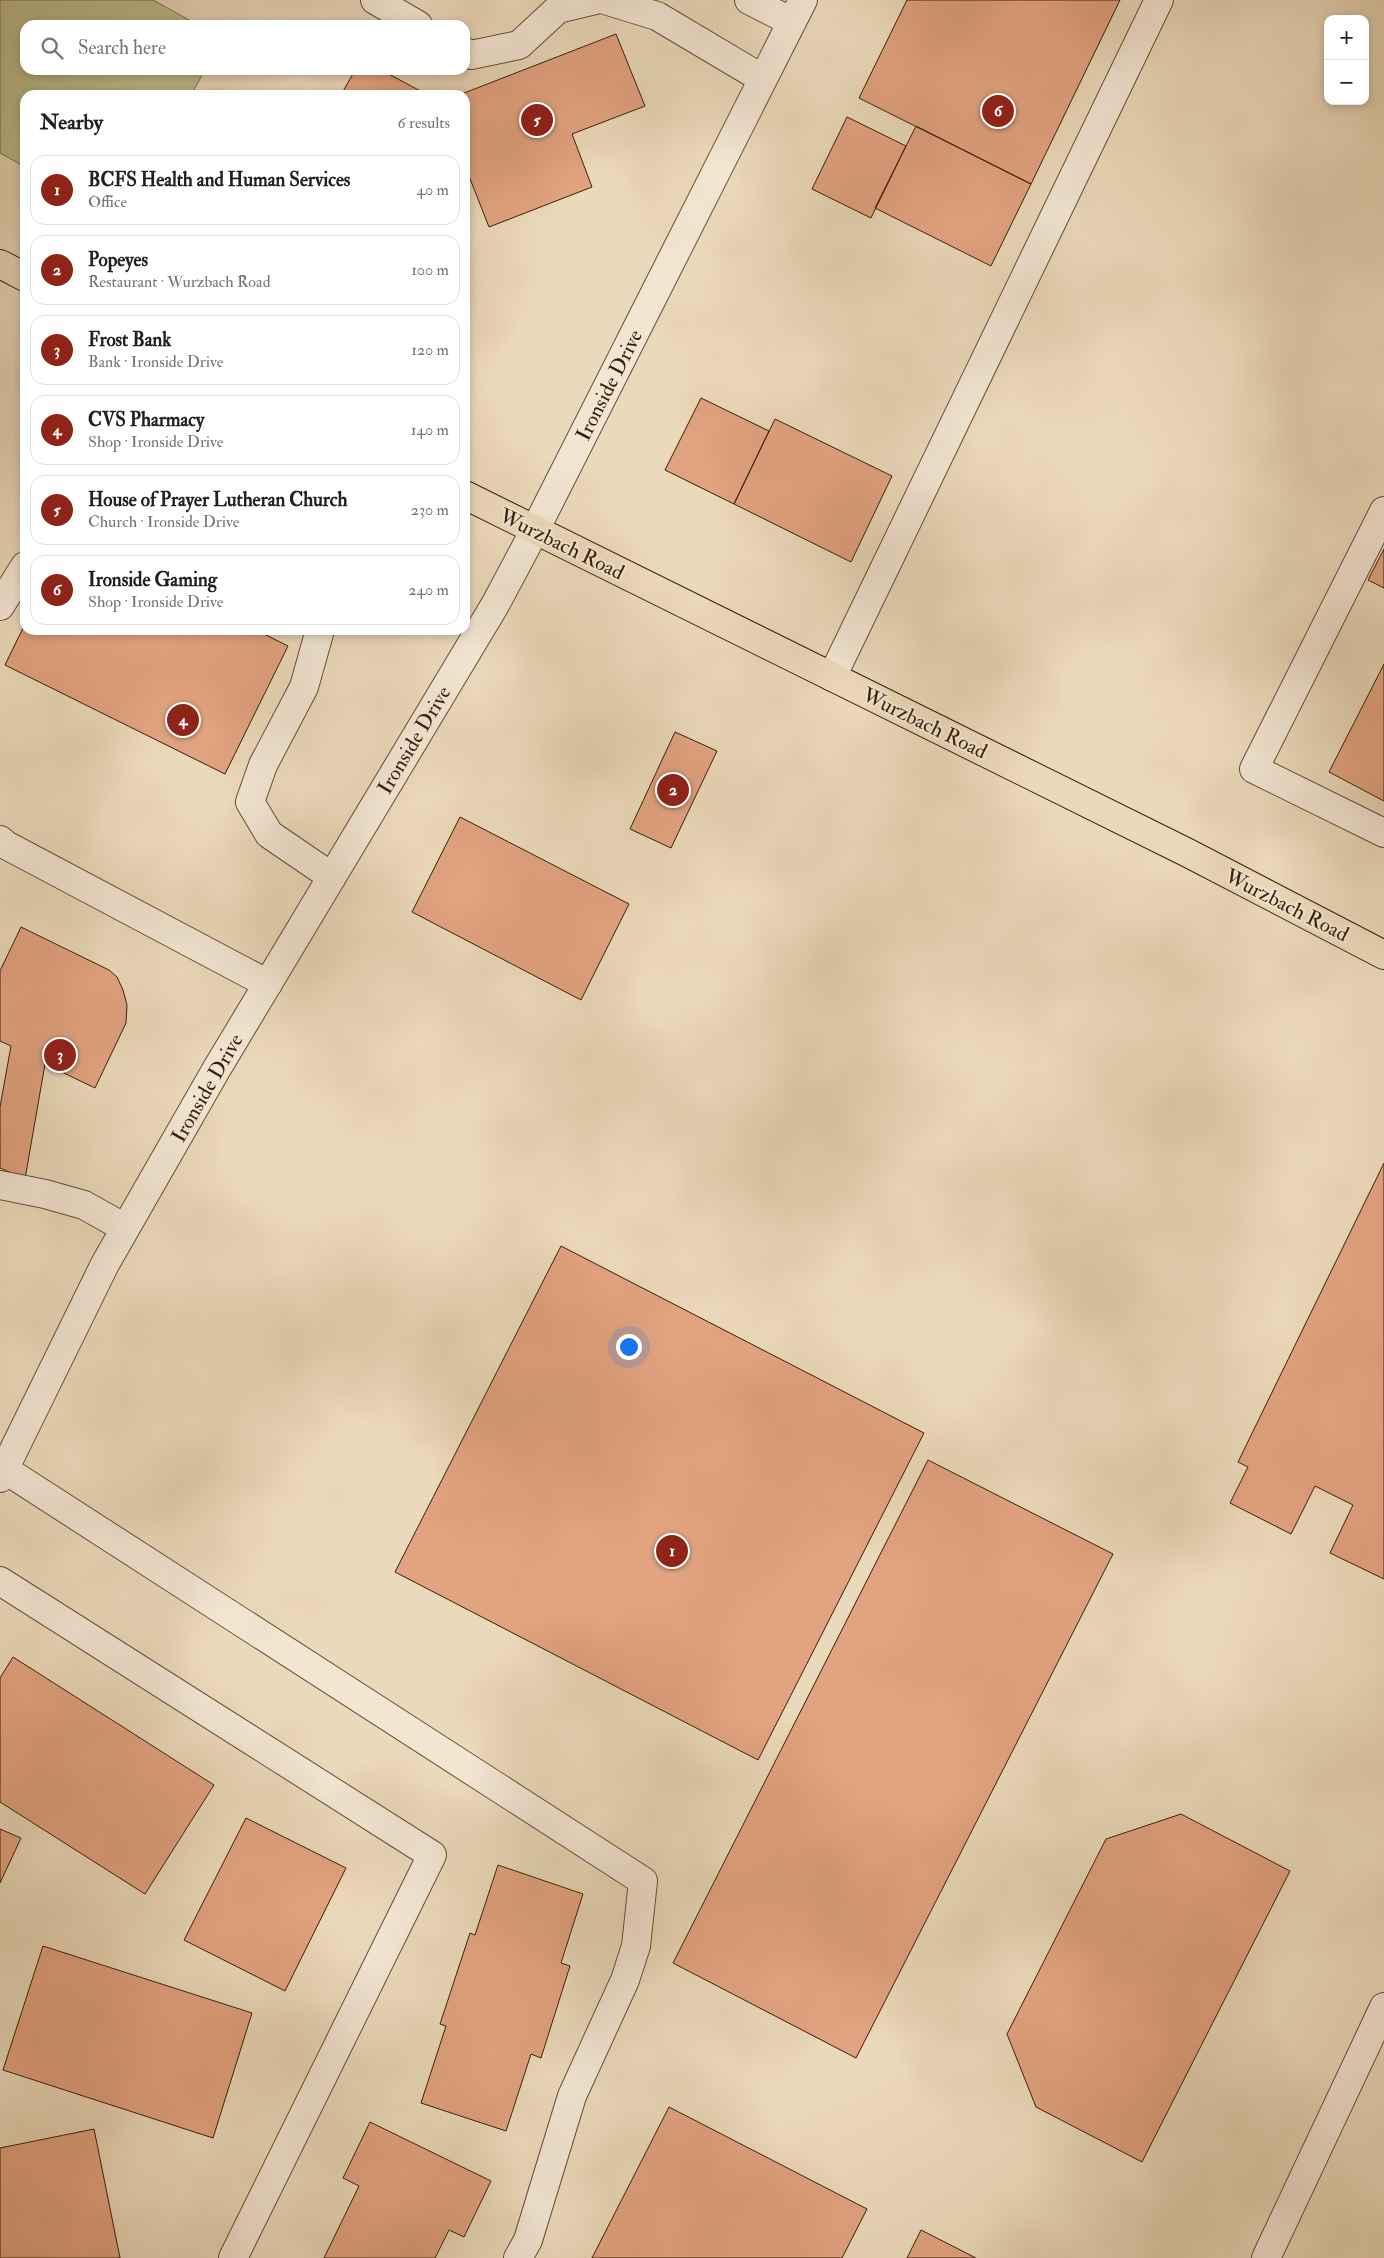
<!DOCTYPE html>
<meta charset="utf-8">
<style>
body{margin:0;font-family:"IM FELL Double Pica",serif;background:#f6f6f6;color:#202124}
.controls{position:absolute;right:15px;top:15px;display:grid;overflow:hidden;border-radius:10px;box-shadow:0 2px 8px #0003}
.controls button{width:45px;height:45px;display:grid;place-items:center;padding:0;border:0;border-bottom:1px solid #e0e0e0;background:#fff;color:#202124;font:25px sans-serif}
.you{position:absolute;left:628px;top:1346px;width:18px;height:18px;margin:-12px;border:4px solid #fff;border-radius:50%;background:#1a73e8;box-shadow:0 0 0 8px #1a73e833}
.badge{display:grid;place-items:center;width:32px;height:32px;border-radius:50%;background:#8f2418;color:#fff;font-size:16px;font-weight:700}
.pin{position:absolute;translate:-50% -50%;border:2px solid #fff;box-shadow:0 1px 5px #0006}
.list{margin:0;padding:0;list-style:none}
h2{display:flex;justify-content:space-between;align-items:center;height:65px;margin:0;padding:0 20px;font-size:21px}
h2 small{font-size:16px;font-weight:400;color:#757577}
.list li{display:grid;grid-template-columns:32px 1fr auto;gap:15px;align-items:center;box-sizing:border-box;height:70px;margin:0 10px 10px;padding:0 10px;border:1px solid #e0e0e0;border-radius:15px}
.list b{display:block;font-size:19px;white-space:nowrap}
.list p{margin:0;font-size:16px;white-space:nowrap;color:#757577}
.list em{font-size:16px;font-style:normal;color:#757577}
.icon{flex:none;width:28px;height:28px;fill:none;stroke:currentColor;stroke-width:2;stroke-linecap:round;stroke-linejoin:round}
.map{position:relative;flex:none;width:1384px;height:2258px;overflow:hidden}
.search{position:absolute;background:#fff;box-shadow:0 2px 8px #0003;left:20px;top:20px;width:450px;height:55px;display:flex;align-items:center;gap:12px;box-sizing:border-box;padding:0 18px;border-radius:15px;color:#757577;font-size:19px}
.panel{position:absolute;background:#fff;box-shadow:0 2px 8px #0003;left:20px;top:90px;width:450px;height:545px;border-radius:15px}
.map>svg:first-child{display:block}
.green{fill:#bbbe8d;stroke:#786e4a}
.building{fill:#e2a380;stroke:#361f07}
.lines{fill:none;stroke-linecap:round;stroke-linejoin:round}
.minor-casing{stroke:#634e34;stroke-width:30}
.major-casing{stroke:#361f07;stroke-width:30}
.minor{stroke:#f2e6d3;stroke-width:28}
.major{stroke:#ebd9bb;stroke-width:28}
.labels{text-anchor:middle;stroke-width:4;stroke-linejoin:round;paint-order:stroke}
.street-label{font-size:21px;fill:#361f07;stroke:#f2e6d3}
</style>
<div class="map">
<svg width="1384" height="2258" viewBox="0 0 1384 2258">
<rect width="100%" height="100%" fill="#ebd9bb"/>
<filter id="stains"><feTurbulence type="fractalNoise" baseFrequency=".004" numOctaves="4"/><feColorMatrix values="0 0 0 0 .2 0 0 0 0 .09 0 0 0 0 .02 0 0 0 .5 -.17"/></filter>
<radialGradient id="worn" r=".72"><stop offset=".6" stop-color="#630" stop-opacity="0"/><stop offset="1" stop-color="#630" stop-opacity=".3"/></radialGradient>
<path class="green" d="M0,0H153L198,25H25V70H205L191,95H25V167L0,153Z"/>
<path class="building" d="M907,0H1120L1031,184L859,98Z
M616,34L645,106L572,134L592,187L489,227L465,166V95H459Z
M355,70H381L428,95H341Z
M847,117L906,146L871,218L812,189Z
M916,126L1031,184L991,266L875,208Z
M701,398L769,431L734,504L665,470Z
M775,419L892,476L851,562L734,504Z
M1384,549V588L1368,580Z
M25,624V630H256L288,646L225,774L5,665Z
M1384,664V801L1329,772Z
M675,732L717,751L671,848L630,829Z
M460,817L629,904L581,1000L412,912Z
M21,927L109,970L117,977L123,990L127,1005L126,1023L95,1088L45,1064L25,1179L0,1168V1107L11,1046L0,1041V971Z
M1384,1163V1579L1330,1553L1353,1505L1315,1486L1291,1534L1230,1503L1248,1467L1238,1462Z
M561,1246L924,1433L758,1760L395,1572Z
M928,1460L1113,1554L856,2058L673,1963Z
M13,1657L214,1785L145,1894L0,1802V1678Z
M1181,1814L1290,1871L1142,2162L1036,2107L1007,2034L1106,1839Z
M246,1818L346,1868L285,1991L184,1940Z
M0,1829L21,1838L0,1883Z
M498,1865L583,1894L561,1963L570,1966L541,2058L531,2054L506,2131L421,2103L446,2026L440,2024L470,1933L475,1935Z
M43,1946L252,2013L213,2138L3,2070Z
M669,2107L867,2209L842,2258H592Z
M370,2122L491,2181L464,2237L449,2230L435,2258H324L359,2186L343,2178Z
M94,2129L120,2258H0V2148Z
M921,2230L976,2258H907Z"/>
<g class="lines">
<defs>
<path id="minor" d="M375,0L418,25
M605,0L657,16L763,79
M749,0L792,22
M465,52L471,55L519,45L558,9L596,0
M1384,511L1254,769L1384,833
M0,606L25,566
M320,630L304,687L263,765L250,802L269,834L332,877
M832,677L1159,0
M0,840L6,845L268,984
M0,1185L45,1194L84,1205L125,1228
M4,1469L643,1881L636,1946L625,1980L572,2096L528,2240L518,2258
M0,1478L105,1264L216,1070L495,605L535,530L803,0
M0,1581L432,1855L233,2258
M1266,2258L1384,2007"/>
<path id="major" d="M0,264L25,277
M465,495L1188,853L1384,955"/>
</defs>
<use href="#minor" class="minor-casing"/>
<use href="#major" class="major-casing"/>
<use href="#minor" class="minor"/>
<use href="#major" class="major"/>
</g>
<g class="labels">
<g class="street-label">
<text transform="translate(609 385) rotate(-63)" y="7">Ironside Drive</text>
<text transform="translate(562 544) rotate(26)" y="7">Wurzbach Road</text>
<text transform="translate(925 723) rotate(26)" y="7">Wurzbach Road</text>
<text transform="translate(414 740) rotate(-59)" y="7">Ironside Drive</text>
<text transform="translate(1287 905) rotate(27)" y="7">Wurzbach Road</text>
<text transform="translate(207 1088) rotate(-60)" y="7">Ironside Drive</text>
</g>
</g>
<rect width="100%" height="100%" filter="url(#stains)"/>
<rect width="100%" height="100%" fill="url(#worn)"/>
</svg>
<div class="controls">
<button>+</button>
<button>−</button>
</div>
<div class="you"></div>
<div class="pin badge" style="left:672px;top:1551px">1</div>
<div class="pin badge" style="left:673px;top:790px">2</div>
<div class="pin badge" style="left:60px;top:1055px">3</div>
<div class="pin badge" style="left:183px;top:720px">4</div>
<div class="pin badge" style="left:537px;top:120px">5</div>
<div class="pin badge" style="left:998px;top:111px">6</div>
<div class="search"><svg class="icon" aria-label="search" viewBox="0 0 24 24"><circle cx="10" cy="10" r="6"/><path d="M15 15l6 6"/></svg>Search here</div>
<section class="panel">
<h2>Nearby<small>6 results</small></h2>
<ul class="list">
<li><span class="badge">1</span><div><b>BCFS Health and Human Services</b><p>Office</p></div><em>40 m</em></li>
<li><span class="badge">2</span><div><b>Popeyes</b><p>Restaurant · Wurzbach Road</p></div><em>100 m</em></li>
<li><span class="badge">3</span><div><b>Frost Bank</b><p>Bank · Ironside Drive</p></div><em>120 m</em></li>
<li><span class="badge">4</span><div><b>CVS Pharmacy</b><p>Shop · Ironside Drive</p></div><em>140 m</em></li>
<li><span class="badge">5</span><div><b>House of Prayer Lutheran Church</b><p>Church · Ironside Drive</p></div><em>230 m</em></li>
<li><span class="badge">6</span><div><b>Ironside Gaming</b><p>Shop · Ironside Drive</p></div><em>240 m</em></li>
</ul>
</section>
</div>
